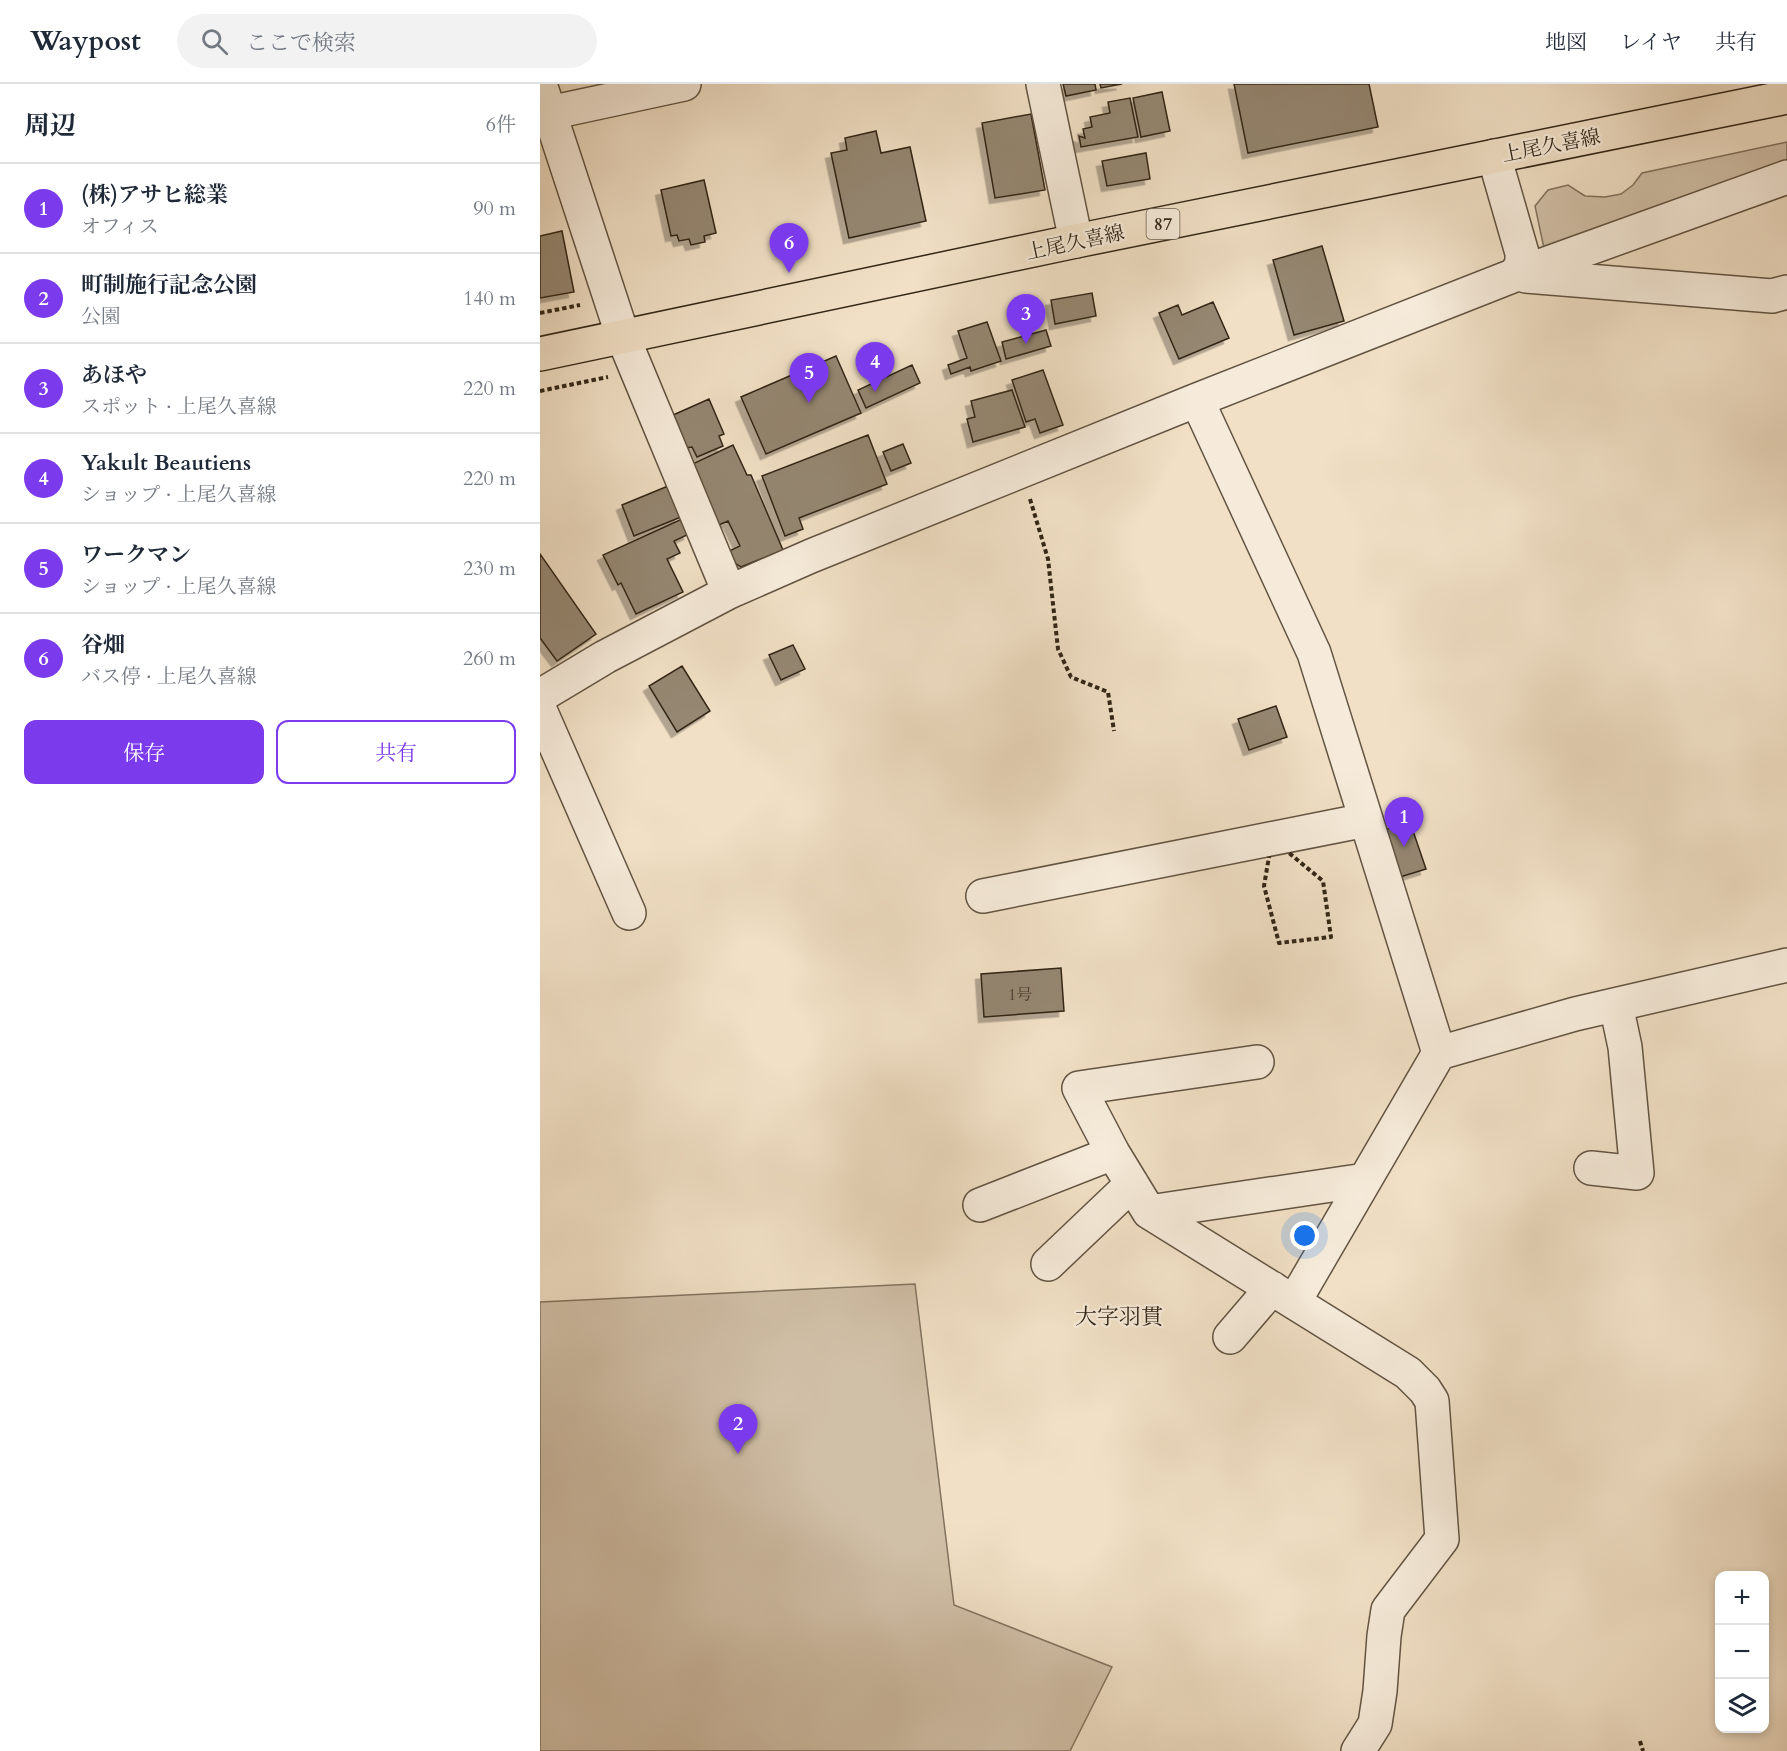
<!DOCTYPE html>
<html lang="ja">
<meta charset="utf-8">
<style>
body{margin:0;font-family:Cardo,"Noto Serif JP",serif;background:#f2f2f3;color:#1f2937}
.controls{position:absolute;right:18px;bottom:18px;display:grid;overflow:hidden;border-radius:12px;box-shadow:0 3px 9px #0003}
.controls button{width:54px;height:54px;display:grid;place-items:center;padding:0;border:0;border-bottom:2px solid #e0e1e3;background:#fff;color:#1f2937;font:30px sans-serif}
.you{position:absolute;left:765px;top:1152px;width:21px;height:21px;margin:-15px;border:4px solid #fff;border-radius:50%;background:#1a73e8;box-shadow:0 0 0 9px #1a73e833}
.badge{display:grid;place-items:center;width:39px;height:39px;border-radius:50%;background:#7c3aed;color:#fff;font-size:20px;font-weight:700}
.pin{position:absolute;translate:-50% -50px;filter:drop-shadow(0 2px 3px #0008)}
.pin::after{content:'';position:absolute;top:32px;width:21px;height:18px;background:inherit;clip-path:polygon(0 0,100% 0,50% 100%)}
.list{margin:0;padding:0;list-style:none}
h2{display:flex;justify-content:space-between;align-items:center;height:78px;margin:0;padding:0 24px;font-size:26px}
h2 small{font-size:20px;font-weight:400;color:#747a83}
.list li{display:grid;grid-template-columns:39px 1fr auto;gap:18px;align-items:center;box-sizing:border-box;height:90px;padding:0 24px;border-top:2px solid #e0e1e3}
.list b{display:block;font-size:22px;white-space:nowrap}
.list p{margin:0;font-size:20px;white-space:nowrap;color:#747a83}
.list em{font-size:20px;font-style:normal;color:#747a83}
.actions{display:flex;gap:12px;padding:18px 24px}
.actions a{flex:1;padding:14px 0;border:2px solid #7c3aed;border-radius:12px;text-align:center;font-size:21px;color:#7c3aed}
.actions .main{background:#7c3aed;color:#fff}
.icon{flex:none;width:33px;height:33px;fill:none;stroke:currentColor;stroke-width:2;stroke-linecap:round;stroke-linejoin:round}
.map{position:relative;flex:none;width:1247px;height:1667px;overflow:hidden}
header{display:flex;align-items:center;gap:36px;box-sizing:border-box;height:84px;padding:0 30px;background:#fff;border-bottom:2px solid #e0e1e3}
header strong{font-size:28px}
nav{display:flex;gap:33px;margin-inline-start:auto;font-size:21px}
.search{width:420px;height:54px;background:#f2f2f3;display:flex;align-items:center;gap:15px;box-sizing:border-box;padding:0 21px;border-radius:33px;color:#747a83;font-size:22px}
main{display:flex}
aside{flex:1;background:#fff}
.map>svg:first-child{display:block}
.green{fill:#d1c0a8;stroke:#82735f;stroke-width:1.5}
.building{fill:#958772;stroke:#322616;stroke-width:1.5;filter:url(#shadow)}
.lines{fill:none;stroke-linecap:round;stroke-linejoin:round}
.minor-casing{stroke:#625442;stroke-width:36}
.major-casing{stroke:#322616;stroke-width:36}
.path{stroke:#322616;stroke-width:4;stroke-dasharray:4.5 3;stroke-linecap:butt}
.minor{stroke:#f6ebda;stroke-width:33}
.major{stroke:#f1e0c6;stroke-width:33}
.labels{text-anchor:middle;stroke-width:4.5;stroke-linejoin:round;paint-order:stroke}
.number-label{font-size:16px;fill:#4b3e2d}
.shield{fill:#f6ebda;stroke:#6d6151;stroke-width:1.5}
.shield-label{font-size:18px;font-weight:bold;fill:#322616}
.street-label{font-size:20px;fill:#322616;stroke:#f6ebda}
.quarter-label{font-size:22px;fill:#322616;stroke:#f6ebda}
</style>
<header>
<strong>Waypost</strong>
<div class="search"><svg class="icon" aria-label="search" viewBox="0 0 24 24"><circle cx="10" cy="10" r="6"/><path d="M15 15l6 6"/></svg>ここで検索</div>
<nav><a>地図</a><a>レイヤ</a><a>共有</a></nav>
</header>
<main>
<aside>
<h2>周辺<small>6件</small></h2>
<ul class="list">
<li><span class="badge">1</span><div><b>(株)アサヒ総業</b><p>オフィス</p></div><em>90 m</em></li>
<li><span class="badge">2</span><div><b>町制施行記念公園</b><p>公園</p></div><em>140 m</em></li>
<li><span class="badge">3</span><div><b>あほや</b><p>スポット · 上尾久喜線</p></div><em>220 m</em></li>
<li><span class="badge">4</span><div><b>Yakult Beautiens</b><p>ショップ · 上尾久喜線</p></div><em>220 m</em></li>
<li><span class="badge">5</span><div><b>ワークマン</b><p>ショップ · 上尾久喜線</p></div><em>230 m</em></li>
<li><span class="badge">6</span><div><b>谷畑</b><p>バス停 · 上尾久喜線</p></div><em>260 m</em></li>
</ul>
<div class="actions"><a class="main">保存</a><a>共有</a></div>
</aside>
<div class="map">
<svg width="1247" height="1667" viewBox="0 0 1247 1667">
<defs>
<filter id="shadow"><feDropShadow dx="-5.5" dy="5.5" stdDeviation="0" flood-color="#0004"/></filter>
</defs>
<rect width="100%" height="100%" fill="#f1e0c6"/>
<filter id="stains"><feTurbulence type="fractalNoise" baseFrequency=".00333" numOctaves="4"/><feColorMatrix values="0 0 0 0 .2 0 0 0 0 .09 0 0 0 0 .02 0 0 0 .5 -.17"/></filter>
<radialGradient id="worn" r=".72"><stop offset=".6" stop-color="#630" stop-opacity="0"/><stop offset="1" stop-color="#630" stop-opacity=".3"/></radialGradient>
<path class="green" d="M1247,58V83L1005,169L995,122L1008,106L1028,101L1045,112L1065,113L1081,110L1093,101L1102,89Z
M375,1200L414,1521L572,1583L530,1667H0V1218Z"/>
<path class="building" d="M523,0H555L556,6L526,12Z
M560,0H582L561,4Z
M694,0H829L838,43L708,69Z
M622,8L630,47L601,53L593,14Z
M590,14L598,53L541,63L539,52L545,54L543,45L552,43L550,33L570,29L568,18Z
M491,30L505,106L455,114L442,39Z
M336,47L341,69L370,63L386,137L309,154L291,69L307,66L305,54Z
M606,69L610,95L567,102L562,77Z
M164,96L176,149L164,152L165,158L151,161L149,155L139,157L137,151L131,152L121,106Z
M22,147L34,208L0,214V152Z
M782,162L804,237L754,251L733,176Z
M552,209L556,232L515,240L511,216Z
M673,218L689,254L639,275L619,229L638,221L642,231Z
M447,238L461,277L431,287L430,283L411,290L408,281L427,274L418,247Z
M506,246L511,262L466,275L462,258Z
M296,272L321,329L226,370L201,313Z
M372,281L380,299L326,324L318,306Z
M503,286L523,341L500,349L495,335L486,338L472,296Z
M472,306L485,343L433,358L427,335L435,333L431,317Z
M169,315L184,350L179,352L183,362L157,373L152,363L145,364L131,332Z
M328,351L347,400L259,434L263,445L245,452L222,392Z
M363,360L371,379L351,387L343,368Z
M193,361L207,391H211L243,466L201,483L192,477L187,468L200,462L188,437L174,443L146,383Z
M128,402L141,433L94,452L82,421Z
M142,435L149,450L134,457L140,469L127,475L143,508L96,530L81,499L78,501L63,471Z
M0,470L56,550L17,577L0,554Z
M253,561L265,585L241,596L229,571Z
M142,582L170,627L137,648L109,602Z
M736,622L747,653L709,666L698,635Z
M870,738L886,785L860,793L844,746Z
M521,884L524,927L444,933L441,890Z"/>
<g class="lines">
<defs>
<path id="minor" d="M0,0L83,253L189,508
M503,0L536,157
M0,31L144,0
M975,191L1247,93
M986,192L1232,212L1247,208
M657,316L774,569L899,969
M0,612L65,573L189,508L271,472L657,316L975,191L982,180V169L954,72
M0,626L89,829
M443,812L826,736
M717,978L539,1004L573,1069L609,1128L868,1289L885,1306L892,1317L902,1455L848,1526L844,1552L840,1607L835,1640L818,1667
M1051,1084L1097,1089L1085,963L1076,921
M440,1121L573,1069
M609,1128L825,1096
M508,1180L592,1100
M754,1218L899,969L1035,930L1247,881
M690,1253L732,1204"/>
<path id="major" d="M0,270L536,157L1247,13"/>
</defs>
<use href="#minor" class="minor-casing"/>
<use href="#major" class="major-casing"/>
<path class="path" d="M0,229L40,221
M0,307L68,293
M490,415L508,475L518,565L531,593L568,608L574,647
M732,755L783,797L791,853L739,859L724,802Z
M1100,1657L1103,1667"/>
<use href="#minor" class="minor"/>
<use href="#major" class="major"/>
</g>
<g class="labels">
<g class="number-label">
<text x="480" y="916">1号</text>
</g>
<rect class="shield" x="606.5" y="125" width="33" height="30" rx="4.5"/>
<g class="shield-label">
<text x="623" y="146">87</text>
</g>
<g class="street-label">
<text transform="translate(1011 61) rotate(-11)" y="7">上尾久喜線</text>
<text transform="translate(535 158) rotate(-12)" y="7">上尾久喜線</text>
</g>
<g class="quarter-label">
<text x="579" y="1240">大字羽貫</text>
</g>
</g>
<rect width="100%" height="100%" filter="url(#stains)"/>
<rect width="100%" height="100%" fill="url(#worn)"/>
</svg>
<div class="controls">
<button>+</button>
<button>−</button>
<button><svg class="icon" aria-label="layers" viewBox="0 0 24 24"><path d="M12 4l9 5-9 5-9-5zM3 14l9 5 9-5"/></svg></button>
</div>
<div class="you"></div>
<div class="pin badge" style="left:864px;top:763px">1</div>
<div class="pin badge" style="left:198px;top:1370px">2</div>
<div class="pin badge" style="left:486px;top:260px">3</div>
<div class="pin badge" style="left:335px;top:308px">4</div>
<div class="pin badge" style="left:269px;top:319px">5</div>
<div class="pin badge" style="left:249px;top:189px">6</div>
</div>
</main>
